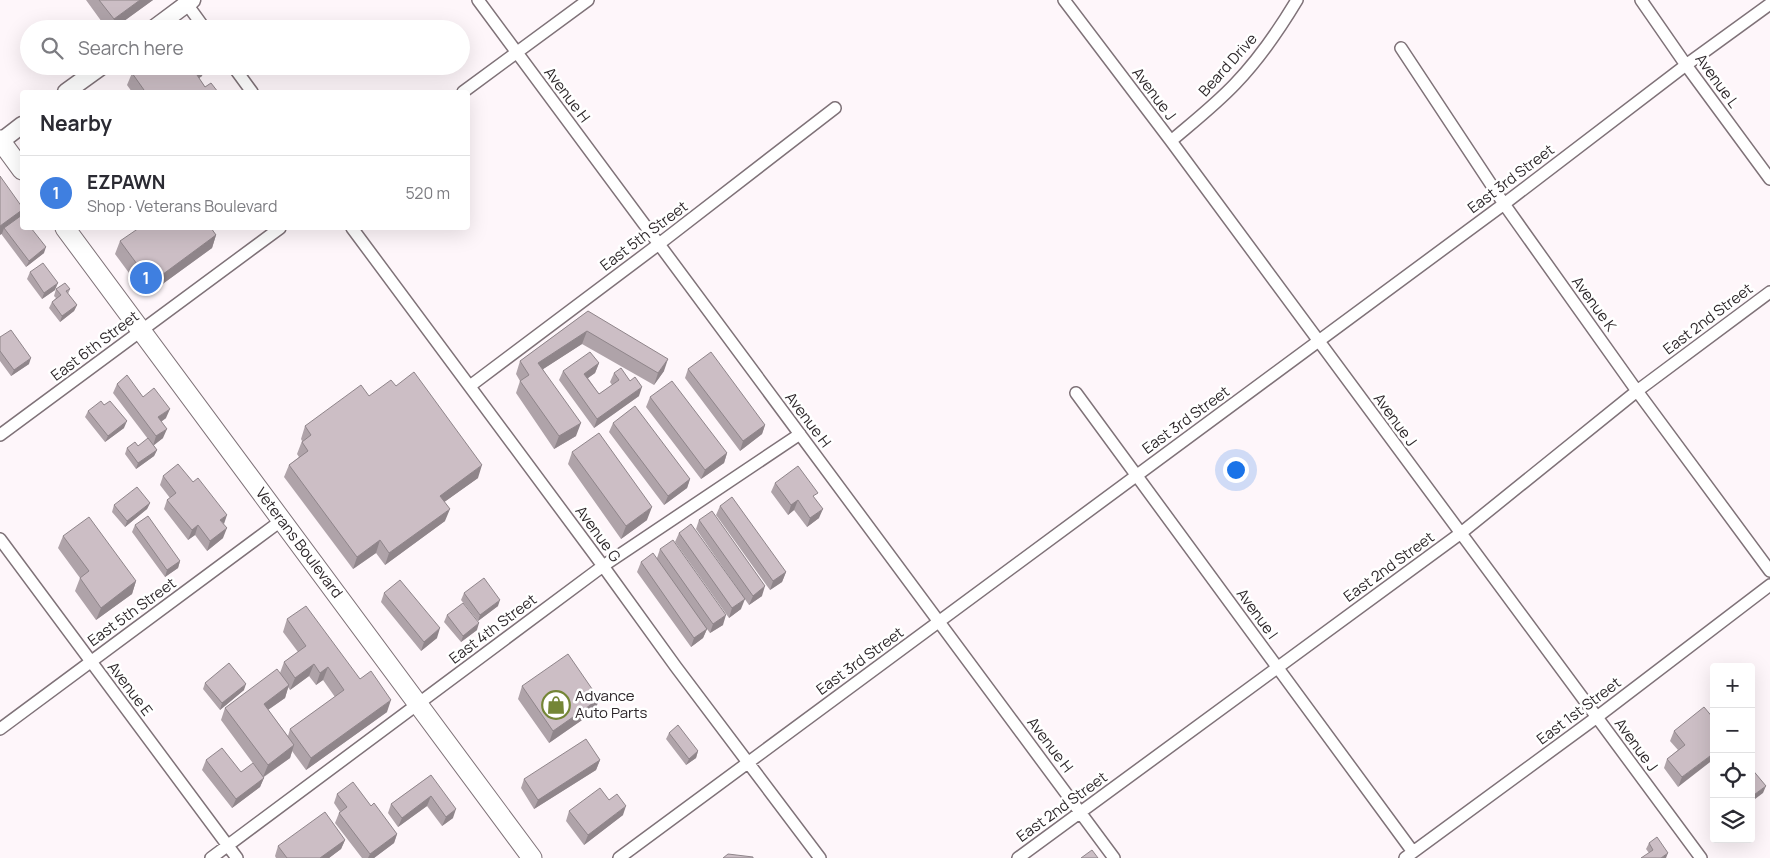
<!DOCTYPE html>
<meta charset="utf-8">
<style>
body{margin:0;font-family:Manrope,sans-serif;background:#f7f7f7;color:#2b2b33}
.controls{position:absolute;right:15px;bottom:15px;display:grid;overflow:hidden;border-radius:5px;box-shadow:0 5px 20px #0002}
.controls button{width:45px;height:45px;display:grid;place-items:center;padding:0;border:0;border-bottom:1px solid #e1e1e2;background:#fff;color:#2b2b33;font:25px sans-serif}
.you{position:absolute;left:1235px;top:469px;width:18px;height:18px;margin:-12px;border:4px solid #fff;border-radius:50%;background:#1a73e8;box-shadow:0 0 0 8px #1a73e833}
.badge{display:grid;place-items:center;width:32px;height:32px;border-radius:50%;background:#111827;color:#fff;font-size:16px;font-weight:700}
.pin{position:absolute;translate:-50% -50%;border:2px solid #fff;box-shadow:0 1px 5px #0006}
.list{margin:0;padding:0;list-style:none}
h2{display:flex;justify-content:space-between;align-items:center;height:65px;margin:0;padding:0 20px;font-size:21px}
h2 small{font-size:16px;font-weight:400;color:#7c7c81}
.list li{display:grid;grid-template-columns:32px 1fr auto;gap:15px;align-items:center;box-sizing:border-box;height:75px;padding:0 20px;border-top:1px solid #e1e1e2}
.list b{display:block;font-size:19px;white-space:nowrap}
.list p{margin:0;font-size:16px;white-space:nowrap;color:#7c7c81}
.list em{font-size:16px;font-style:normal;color:#7c7c81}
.icon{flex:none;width:28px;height:28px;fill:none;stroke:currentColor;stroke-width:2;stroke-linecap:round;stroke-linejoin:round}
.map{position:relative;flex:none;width:1770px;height:858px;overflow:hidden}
.search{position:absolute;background:#fff;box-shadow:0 5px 20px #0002;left:20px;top:20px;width:450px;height:55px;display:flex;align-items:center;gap:12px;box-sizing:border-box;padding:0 18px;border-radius:28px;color:#7c7c81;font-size:19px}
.panel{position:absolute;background:#fff;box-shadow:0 5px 20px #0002;left:20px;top:90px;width:450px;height:140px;border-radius:5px}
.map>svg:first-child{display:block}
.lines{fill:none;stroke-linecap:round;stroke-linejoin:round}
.street-casing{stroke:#7f7278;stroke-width:14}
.secondary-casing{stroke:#7f7278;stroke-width:19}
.primary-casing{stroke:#7f7278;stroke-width:21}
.street{stroke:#fff;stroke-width:11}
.secondary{stroke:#fff;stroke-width:16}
.primary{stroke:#fff;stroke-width:19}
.wall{fill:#afa3a9;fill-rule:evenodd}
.shaded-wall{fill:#8f858a}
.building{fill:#ccbec5;stroke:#8f858a}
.labels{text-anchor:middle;stroke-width:5;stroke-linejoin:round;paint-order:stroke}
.street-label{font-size:15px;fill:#2e282b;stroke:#fff}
.poi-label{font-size:15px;fill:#2e282b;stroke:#fff;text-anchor:start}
</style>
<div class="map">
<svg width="1770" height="858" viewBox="0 0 1770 858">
<rect width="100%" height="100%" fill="#fef6fa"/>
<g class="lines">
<defs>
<path id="street" d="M184,0L205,29
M478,0L1114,858
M1064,0L1171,141L1701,858
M1641,0L1686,65L1770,179
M1401,48L1504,204L1637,391L1770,571
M233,66L252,92
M463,92L588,0
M1171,141C1192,123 1215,105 1235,84C1259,59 1279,30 1297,0
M352,228L603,566L676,667L820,858
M470,386L659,244L835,108
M1076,393L1413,852
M0,435L280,228
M0,539L237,858
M0,729L282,520
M211,858L603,566L800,434
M619,858L1504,204L1686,65L1770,4
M1018,858L1461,533L1637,391L1770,292
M1405,858L1597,717L1770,585"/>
<path id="secondary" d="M153,29L192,0
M66,92L102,66
M0,142L22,125"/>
<path id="primary" d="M0,140L22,170
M65,228L532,858"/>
</defs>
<use href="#street" class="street-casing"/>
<use href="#secondary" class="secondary-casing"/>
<use href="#primary" class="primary-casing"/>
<use href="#street" class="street"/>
<use href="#secondary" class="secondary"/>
<use href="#primary" class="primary"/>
</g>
<path class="wall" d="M86,0H153L113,29H107Z
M132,73L202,76L199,78L205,87L218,92H132L127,85Z
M0,176L44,253L26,267L2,235Z
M216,235L212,248L146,296L115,254L120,241Z
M30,272L55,290L42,299L27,279Z
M56,289H70L68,294L77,305L74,311L60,322L49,308L52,302L56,298L54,296Z
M588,311L664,371L654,385L582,344L543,369L576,436L554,449L516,393L520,381L516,374L520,361Z
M0,337L29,364L11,376L0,361Z
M599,363L595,373L588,378L599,394L612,385L610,382L614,373L639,396L594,428L559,380L563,371Z
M688,369L765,425L762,434L740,451L685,378Z
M117,384L166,418L161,422L163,438L153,445L157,450L154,456L136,469L125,454L127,448L138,446L148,439L113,393Z
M396,386L478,478L444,502L445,521L385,565L376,553L353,569L284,477L289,465L299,457L297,454L302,441L301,439L305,426L369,396Z
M650,397L727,453L724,463L701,479L646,407Z
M104,405L124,428L105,442L85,417L88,411Z
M613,423L690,479L687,488L664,505L609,432Z
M572,452L647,520L621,539L568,464Z
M163,476L224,524L223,538L207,551L195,535L188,540L164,509L167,500L170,498L160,485Z
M775,483L815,499L819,518L807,527L794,510L788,515L771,492Z
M150,503L147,509L125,527L112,512L114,505Z
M720,506L786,572L782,582L770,590L716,515Z
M699,520L762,596L749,605L696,529Z
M135,525L180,561L178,568L165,577L132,532Z
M679,533L741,609L729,618L675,542Z
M63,536L136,581L132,594L96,620L75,591L80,578L58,548Z
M660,549L723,625L710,633L707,629L703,638L691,647L637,572L641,562L657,558Z
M384,593L437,638L421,651L381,602Z
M464,593L498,606L478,621L461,600Z
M447,615L477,630L461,642L444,622Z
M287,619L360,679L387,712L306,770L292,751L290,758L264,777L260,787L232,808L202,770L206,760L241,772L255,766L221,720L225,708L280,673L284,662L298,652L283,632ZM309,676L316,685L323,680L335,697L290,729L288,736L268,710L285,698L288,687L290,690Z
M205,683L244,690L220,710L203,689Z
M522,686L599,699L595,711L549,743L518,699Z
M1714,719L1678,787L1664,768L1667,759L1678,750L1670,741L1674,731Z
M669,733L698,751L696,758L686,765L666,739Z
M600,760L596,770L534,809L521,788L524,779Z
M431,775L453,818L442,826L427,806L398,827L388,813L391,804Z
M337,794L371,806L397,834L394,843L374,858H362L335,823L339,813L340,812L334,803Z
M569,811L623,815L584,845L566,821Z
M345,840L341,849L329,858H276L275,856L278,846Z
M1649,843L1668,853H1649L1646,849Z"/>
<path class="shaded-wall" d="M140,0H153L113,29H110L114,19Z
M203,66H206L202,76L190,85L195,72Z
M22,210V213L19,221L4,228L2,234L0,235V226Z
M216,235L212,248L146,296L151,283Z
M46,247L44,253L26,267L29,261Z
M58,283L55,290L42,299L44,293Z
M77,305L74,311L60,322L62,316Z
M587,331L582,344L534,375L538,363Z
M31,358L29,364L11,376L14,370Z
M668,359L664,371L654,385L658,373Z
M599,363L595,373L581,383L584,374Z
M642,387L639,396L594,428L597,419Z
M170,409L166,418L155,426L158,417Z
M127,421L124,428L105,442L108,436Z
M581,423L576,436L554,449L559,436Z
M765,425L762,434L740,451L743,441Z
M167,429L163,438L153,446L156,436Z
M157,450L154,456L136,469L138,463Z
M727,453L724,463L701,479L705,470Z
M482,465L478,478L436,508L440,496Z
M690,479L687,488L664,505L668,496Z
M798,500L794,510L788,515L791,505Z
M150,503L147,509L125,527L127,521Z
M652,507L647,520L621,539L626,526Z
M450,509L445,521L385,565L389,553Z
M823,509L819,518L807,527L810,518Z
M227,515L224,524L220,520Z
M198,525L195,535L188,540L192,530Z
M227,528L223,538L207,551L210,541Z
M380,540L376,553L353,569L357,557Z
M180,561L178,568L165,577L167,570Z
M786,572L782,582L770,590L773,581Z
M136,581L132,594L96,620L101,608Z
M765,586L762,596L749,605L753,596Z
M745,599L741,609L729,618L732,608Z
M500,600L498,606L478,621L480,615Z
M726,615L723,625L710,633L713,624Z
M479,623L477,630L461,642L463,636Z
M440,628L437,638L421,651L424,642Z
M707,629L703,638L691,647L694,638Z
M314,664L309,676L290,690L295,678Z
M328,667L323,680L316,685L320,673Z
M246,684L244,690L220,710L222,703Z
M289,685L285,698L259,716L264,704Z
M599,699L595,711L549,743L553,731Z
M391,700L387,712L306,770L311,758Z
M294,745L290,758L263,777L268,765Z
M698,751L696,758L686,765L689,759Z
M1714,753V759L1678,787L1682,777Z
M600,760L596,770L534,809L538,800Z
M264,778L260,787L232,808L236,799Z
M1766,786L1763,793L1751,802V797Z
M431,796L427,806L398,827L402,818Z
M626,806L623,815L584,845L588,835Z
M456,809L453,818L442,826L446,817Z
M397,834L394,843L374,858H368L370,854Z
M345,840L341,849L329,858H320Z
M1668,853L1666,858H1661Z"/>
<path class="building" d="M99,0H140L114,19Z
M141,66H203L195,72L205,87L211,83L218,92H140L144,90L132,73Z
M0,176L22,207V210L0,226Z
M22,215V228H31L46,247L29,261L4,228Z
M139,228H211L216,235L151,283L120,241Z
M43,263L58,283L44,293L30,272Z
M65,283L70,289L66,291L77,305L62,316L52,302L61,295L56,289Z
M588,311L668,359L658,373L587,331L538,363L581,423L559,436L520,381L529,375L520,361Z
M11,330L31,358L14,370L0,351V337Z
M590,352L599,363L584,374L599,394L619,380L614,373L621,368L630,381L635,377L642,387L597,419L563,371Z
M711,352L765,425L743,441L688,369Z
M414,372L482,465L440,496L450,509L389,553L380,540L357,557L289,465L308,451L302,442L311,435L305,426L361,385L369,396L391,380L396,386Z
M127,375L143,397L154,388L170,409L158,417L167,429L156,436L117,384Z
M672,381L727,453L705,470L650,397Z
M101,401L104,405L110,401L127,421L108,436L88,411Z
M635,406L690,479L668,496L613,423Z
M599,433L652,507L626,526L572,452Z
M148,438L157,450L138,463L127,448L135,442L138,446Z
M178,464L193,482L198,478L227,515L220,520L227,528L210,541L198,525L192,530L167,500L176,493L163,476Z
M798,466L818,493L813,496L823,509L810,518L798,500L791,505L775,483Z
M137,487L150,503L127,521L114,505Z
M732,497L786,572L773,581L720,506Z
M712,511L765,586L753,596L699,520Z
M148,516L180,561L167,570L135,525Z
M89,517L136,581L101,608L80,578L89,571L63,536Z
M691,524L745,599L732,608L679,533Z
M673,540L726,615L713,624L660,549Z
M653,553L707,629L694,638L641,562Z
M484,578L500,600L480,615L464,593Z
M400,580L440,628L424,642L384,593Z
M463,603L479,623L463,636L447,615Z
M306,606L360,679L371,671L391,700L311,758L290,729L344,690L328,667L320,673L314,664L295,678L284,662L306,646L287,619Z
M568,654L599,699L553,731L522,686Z
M229,663L246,684L222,703L205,683Z
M277,669L289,685L264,704L294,745L268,765L225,708Z
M1704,707L1714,719V753L1682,777L1667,759L1685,745L1674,731Z
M678,725L698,751L689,759L669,733Z
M586,739L600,760L538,800L524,779Z
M222,748L241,772L253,763L264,778L236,799L206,760Z
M1751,768L1766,786L1751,797Z
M431,775L456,809L446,817L431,796L402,818L391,804Z
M353,782L371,806L374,803L397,834L370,854L339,813L347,807L337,794Z
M600,788L609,800L617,794L626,806L588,835L569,811Z
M325,812L345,840L320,858H287L278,846Z
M1657,837L1668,853L1661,858H1641L1653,850L1649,843Z
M1092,850L1098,858H1081Z
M728,854L753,857V858H723Z"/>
<defs>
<symbol id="shop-ring" viewBox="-11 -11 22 22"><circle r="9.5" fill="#fff" stroke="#748636" stroke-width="1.5"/><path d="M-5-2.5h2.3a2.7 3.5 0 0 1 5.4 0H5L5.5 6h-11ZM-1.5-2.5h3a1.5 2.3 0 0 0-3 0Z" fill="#748636"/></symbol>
</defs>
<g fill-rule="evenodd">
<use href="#shop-ring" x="540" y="689" width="32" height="32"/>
</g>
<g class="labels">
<g class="street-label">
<text transform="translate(1228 65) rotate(-48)" y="5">Beard Drive</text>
<text transform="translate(1717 81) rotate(54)" y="5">Avenue L</text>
<text transform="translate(1154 94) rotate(53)" y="5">Avenue J</text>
<text transform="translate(567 95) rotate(53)" y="5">Avenue H</text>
<text transform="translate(1511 179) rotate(-37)" y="5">East 3rd Street</text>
<text transform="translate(644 236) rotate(-37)" y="5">East 5th Street</text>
<text transform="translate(1594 304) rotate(54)" y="5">Avenue K</text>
<text transform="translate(1708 319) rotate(-37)" y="5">East 2nd Street</text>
<text transform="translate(95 346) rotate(-37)" y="5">East 6th Street</text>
<text transform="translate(808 420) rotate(53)" y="5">Avenue H</text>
<text transform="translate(1186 420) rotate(-36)" y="5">East 3rd Street</text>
<text transform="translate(1395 420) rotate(54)" y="5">Avenue J</text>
<text transform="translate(598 534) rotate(54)" y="5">Avenue G</text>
<text transform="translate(299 543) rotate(53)" y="5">Veterans Boulevard</text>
<text transform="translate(1389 567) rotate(-36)" y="5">East 2nd Street</text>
<text transform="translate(132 612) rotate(-36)" y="5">East 5th Street</text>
<text transform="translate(1257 614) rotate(54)" y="5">Avenue I</text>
<text transform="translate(493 629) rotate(-37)" y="5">East 4th Street</text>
<text transform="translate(860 661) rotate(-36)" y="5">East 3rd Street</text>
<text transform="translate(130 689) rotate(53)" y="5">Avenue E</text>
<text transform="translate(1579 711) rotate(-37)" y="5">East 1st Street</text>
<text transform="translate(1050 745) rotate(53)" y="5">Avenue H</text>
<text transform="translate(1636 745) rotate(54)" y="5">Avenue J</text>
<text transform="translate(1062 807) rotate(-36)" y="5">East 2nd Street</text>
</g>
<g class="poi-label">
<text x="575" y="701">Advance<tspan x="575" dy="17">Auto Parts</tspan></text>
</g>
</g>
</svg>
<div class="controls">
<button>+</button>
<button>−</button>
<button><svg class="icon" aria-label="locate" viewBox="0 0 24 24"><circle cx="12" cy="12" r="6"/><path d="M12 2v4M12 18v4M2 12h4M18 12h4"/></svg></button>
<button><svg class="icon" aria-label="layers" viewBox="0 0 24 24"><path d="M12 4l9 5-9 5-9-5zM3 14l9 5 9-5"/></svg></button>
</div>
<div class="you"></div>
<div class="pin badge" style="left:146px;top:278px;background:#3f7fe0">1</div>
<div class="search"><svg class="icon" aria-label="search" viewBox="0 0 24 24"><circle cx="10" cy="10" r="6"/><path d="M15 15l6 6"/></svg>Search here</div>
<section class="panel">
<h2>Nearby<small></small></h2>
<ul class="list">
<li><span class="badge" style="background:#3f7fe0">1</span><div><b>EZPAWN</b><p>Shop · Veterans Boulevard</p></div><em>520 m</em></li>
</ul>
</section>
</div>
